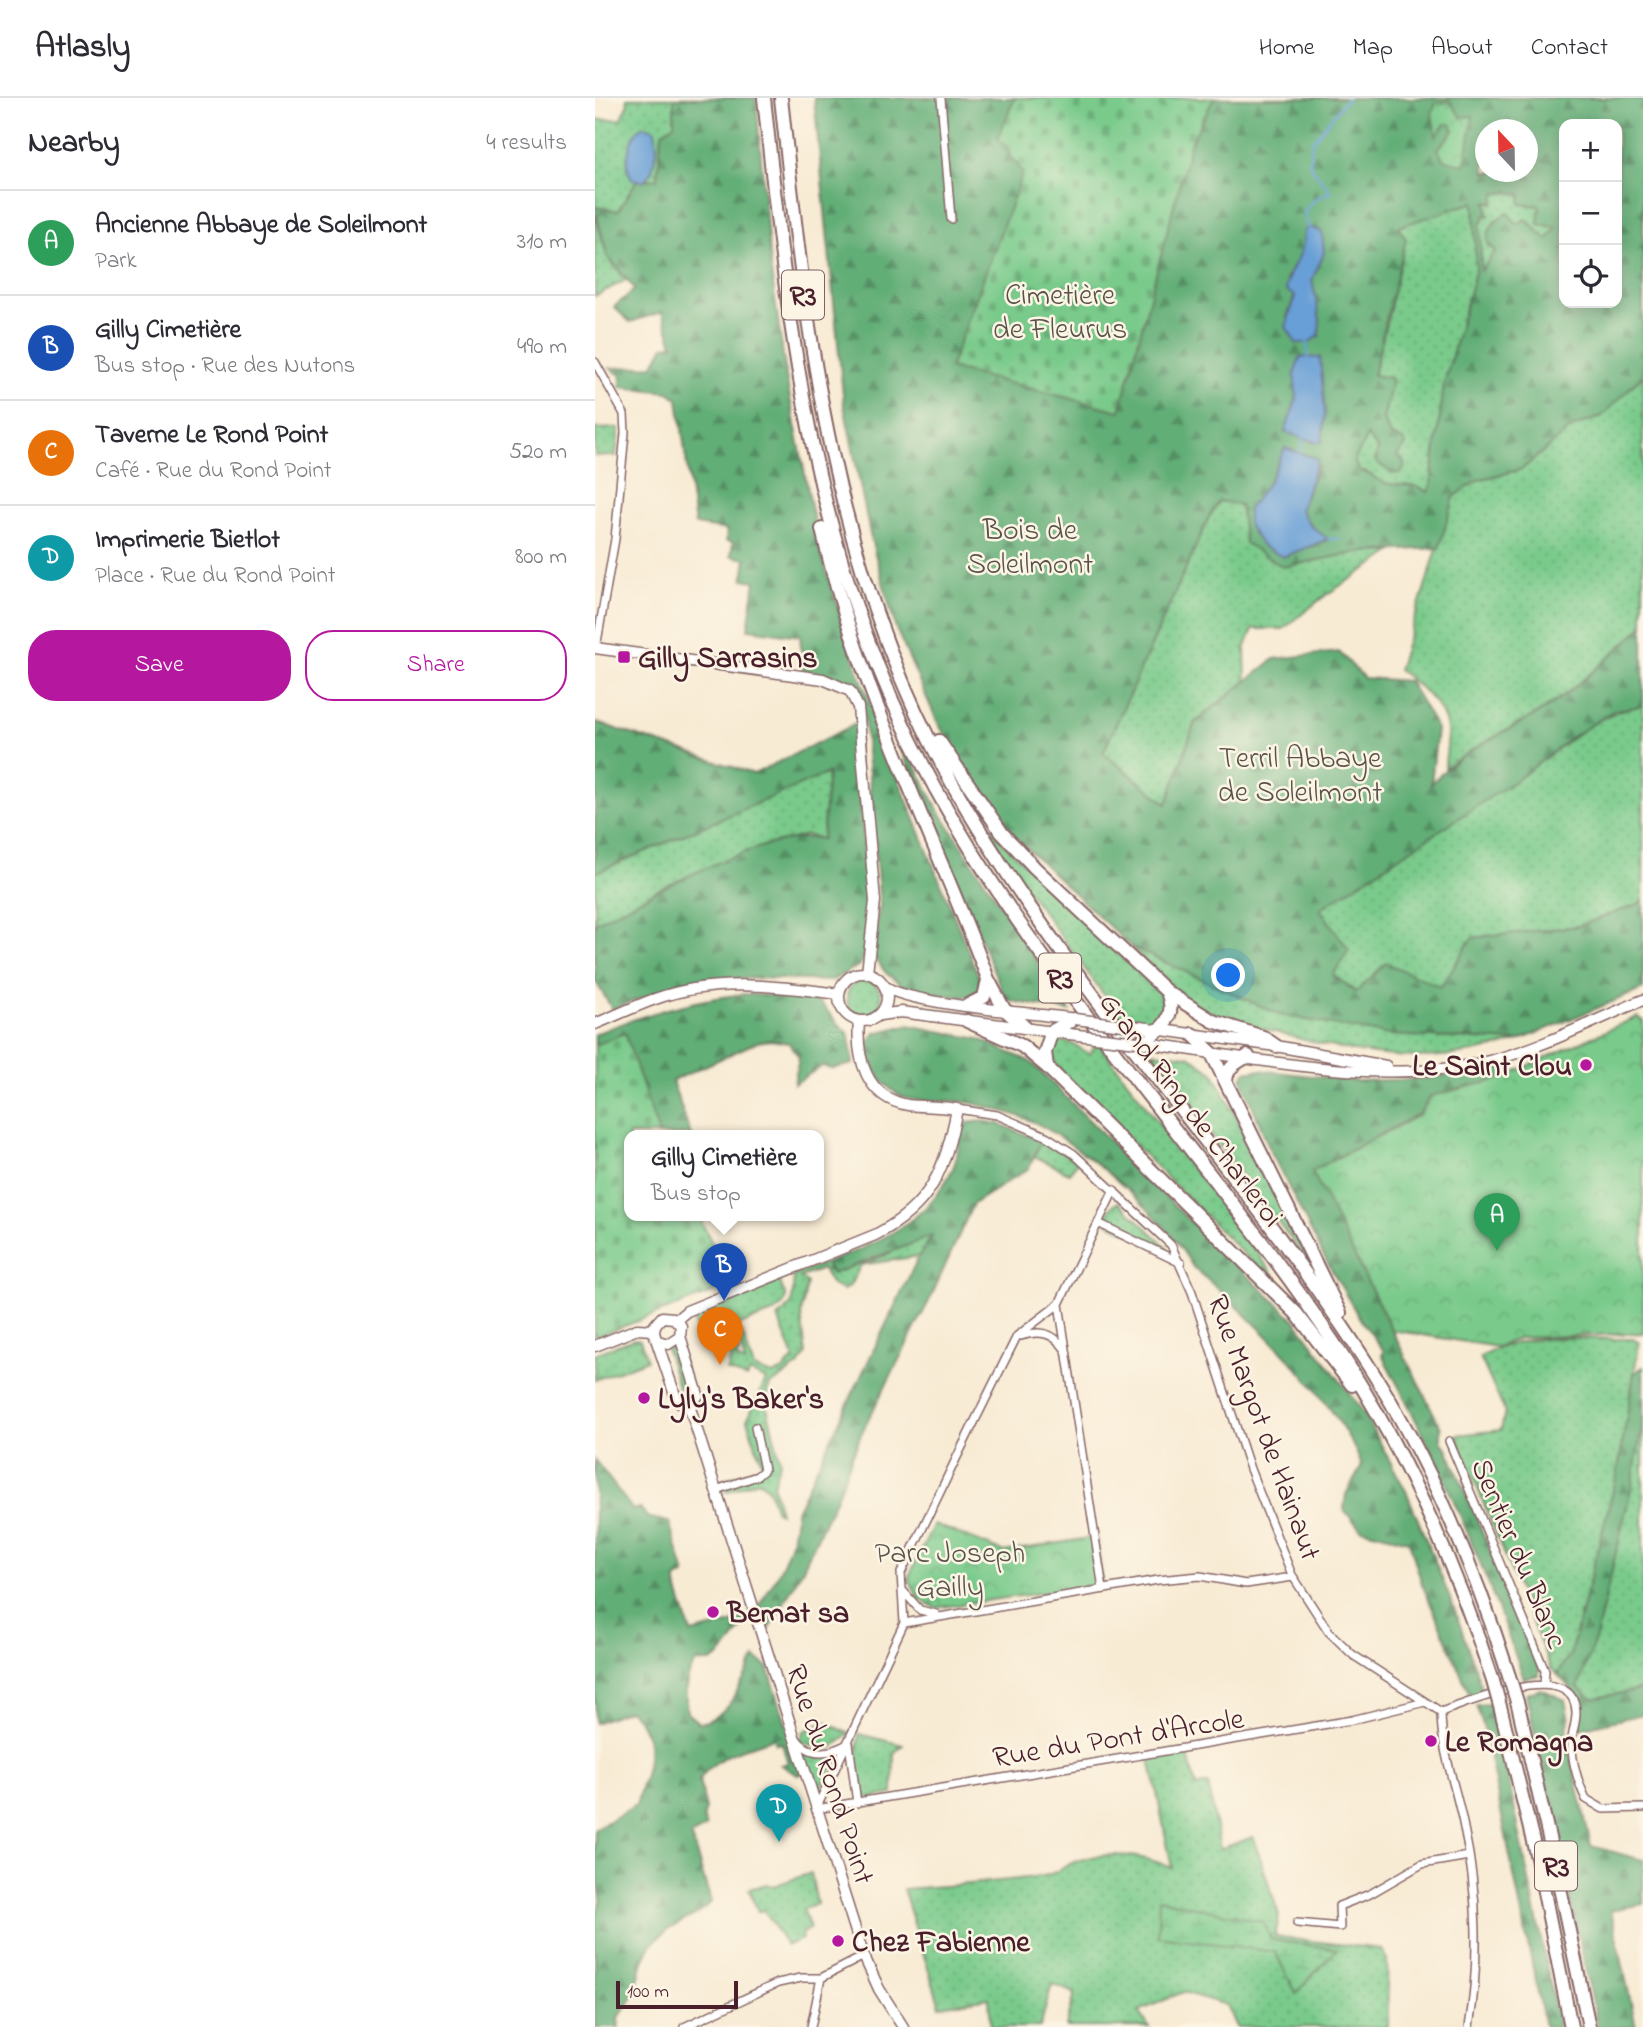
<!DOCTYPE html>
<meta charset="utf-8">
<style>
body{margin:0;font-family:"Indie Flower",sans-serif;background:#f7f7f7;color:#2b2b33}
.controls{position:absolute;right:21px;top:21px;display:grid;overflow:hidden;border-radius:14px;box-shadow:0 4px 18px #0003}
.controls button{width:63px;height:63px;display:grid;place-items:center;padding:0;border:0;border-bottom:2px solid #e1e1e2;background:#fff;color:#2b2b33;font:35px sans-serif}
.compass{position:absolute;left:880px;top:21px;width:63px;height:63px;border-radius:50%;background:#fff;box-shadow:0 4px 18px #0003;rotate:338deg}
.scale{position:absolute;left:21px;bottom:18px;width:122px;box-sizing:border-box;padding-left:7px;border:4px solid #4a1f2b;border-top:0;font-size:19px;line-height:24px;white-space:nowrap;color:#4a1f2b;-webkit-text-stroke:5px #fcf5e5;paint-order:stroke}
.you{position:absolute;left:634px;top:878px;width:24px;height:24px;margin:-18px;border:5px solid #fff;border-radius:50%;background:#1a73e8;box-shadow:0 0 0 10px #1a73e833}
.badge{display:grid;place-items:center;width:46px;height:46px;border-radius:50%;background:#b5179e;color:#fff;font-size:23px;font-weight:700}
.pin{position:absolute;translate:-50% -58px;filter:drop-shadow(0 2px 4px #0008)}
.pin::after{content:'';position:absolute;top:37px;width:24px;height:21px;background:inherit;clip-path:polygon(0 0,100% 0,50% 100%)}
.popup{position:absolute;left:29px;top:1032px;width:200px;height:91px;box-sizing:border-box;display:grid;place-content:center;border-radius:14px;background:#fff;filter:drop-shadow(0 2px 5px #0005);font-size:23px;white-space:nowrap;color:#7c7c81}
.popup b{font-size:26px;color:#2b2b33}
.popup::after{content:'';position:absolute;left:50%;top:100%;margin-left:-14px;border:14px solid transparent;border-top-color:#fff}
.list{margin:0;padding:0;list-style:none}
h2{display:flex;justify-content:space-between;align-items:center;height:91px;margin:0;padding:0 28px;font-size:30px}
h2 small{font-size:23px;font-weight:400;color:#7c7c81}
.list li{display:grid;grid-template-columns:46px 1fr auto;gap:21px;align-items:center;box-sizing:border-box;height:105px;padding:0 28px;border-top:2px solid #e1e1e2}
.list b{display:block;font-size:26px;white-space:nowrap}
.list p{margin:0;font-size:23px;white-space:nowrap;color:#7c7c81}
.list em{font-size:23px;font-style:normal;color:#7c7c81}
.actions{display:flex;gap:14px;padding:21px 28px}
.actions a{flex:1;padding:16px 0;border:2px solid #b5179e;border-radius:28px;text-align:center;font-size:24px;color:#b5179e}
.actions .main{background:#b5179e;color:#fff}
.icon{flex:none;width:38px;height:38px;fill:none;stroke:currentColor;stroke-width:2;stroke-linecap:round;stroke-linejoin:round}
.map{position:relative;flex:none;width:1048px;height:1929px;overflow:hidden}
header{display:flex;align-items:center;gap:42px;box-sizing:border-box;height:98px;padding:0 35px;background:#fff;border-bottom:2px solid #e1e1e2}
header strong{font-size:33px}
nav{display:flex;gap:38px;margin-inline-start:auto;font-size:24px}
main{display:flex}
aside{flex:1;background:#fff}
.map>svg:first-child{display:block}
.grass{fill:url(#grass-dots);stroke:#62745b;stroke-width:2}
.forest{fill:url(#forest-firs);stroke:#566651;stroke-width:2;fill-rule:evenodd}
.wetland{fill:url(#wetland-marsh);stroke:#62745b;stroke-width:2}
.cemetery{fill:url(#cemetery-stones);stroke:#62745b;stroke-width:2}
.park{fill:url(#park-crowns);stroke:#62745b;stroke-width:2}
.water{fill:#689fd6;stroke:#595f80;stroke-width:2}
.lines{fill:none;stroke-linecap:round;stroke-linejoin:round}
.stream{stroke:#689fd6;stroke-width:2.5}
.street-casing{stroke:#876666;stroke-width:10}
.secondary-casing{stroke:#876666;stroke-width:13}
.highway-casing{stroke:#876666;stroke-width:16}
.street{stroke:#fff;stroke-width:7}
.secondary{stroke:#fff;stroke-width:10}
.highway{stroke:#fff;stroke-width:12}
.secondary-bridge-casing{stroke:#876666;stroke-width:13;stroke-linecap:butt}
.highway-bridge-casing{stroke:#876666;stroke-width:16;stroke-linecap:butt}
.secondary-bridge{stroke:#fff;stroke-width:10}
.highway-bridge{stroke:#fff;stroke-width:12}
.poi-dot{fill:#b5179e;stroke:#fcf5e5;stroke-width:2.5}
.labels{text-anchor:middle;stroke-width:5;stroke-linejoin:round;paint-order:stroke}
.shield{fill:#fcf5e5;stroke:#7f5f63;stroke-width:2}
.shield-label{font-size:28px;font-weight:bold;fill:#4a1f2b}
.park-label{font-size:30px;fill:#585248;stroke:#fcf5e5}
.poi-label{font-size:30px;font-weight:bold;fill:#4a1f2b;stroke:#fcf5e5;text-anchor:start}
.street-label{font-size:30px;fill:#4a1f2b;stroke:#fcf5e5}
</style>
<header>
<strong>Atlasly</strong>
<nav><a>Home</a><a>Map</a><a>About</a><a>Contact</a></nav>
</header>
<main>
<aside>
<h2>Nearby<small>4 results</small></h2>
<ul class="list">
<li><span class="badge" style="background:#2e9e5b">A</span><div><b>Ancienne Abbaye de Soleilmont</b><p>Park</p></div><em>310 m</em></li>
<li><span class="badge" style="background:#1a4fb4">B</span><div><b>Gilly Cimetière</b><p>Bus stop · Rue des Nutons</p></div><em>490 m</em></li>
<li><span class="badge" style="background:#e8710a">C</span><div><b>Taverne Le Rond Point</b><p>Café · Rue du Rond Point</p></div><em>520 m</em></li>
<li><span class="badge" style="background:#0f9aa8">D</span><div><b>Imprimerie Bietlot</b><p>Place · Rue du Rond Point</p></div><em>800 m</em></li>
</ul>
<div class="actions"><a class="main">Save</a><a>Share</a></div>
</aside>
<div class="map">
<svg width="1048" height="1929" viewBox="0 0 1048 1929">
<defs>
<pattern id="grass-dots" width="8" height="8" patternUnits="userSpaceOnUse" patternTransform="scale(1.75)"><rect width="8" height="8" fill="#79ca8b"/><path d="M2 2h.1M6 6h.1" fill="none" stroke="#6aad78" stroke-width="1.8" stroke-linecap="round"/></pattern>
<pattern id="forest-firs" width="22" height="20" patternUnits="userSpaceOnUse" patternTransform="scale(1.75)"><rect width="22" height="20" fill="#62ae77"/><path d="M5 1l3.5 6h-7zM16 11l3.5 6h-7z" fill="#538d62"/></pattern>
<pattern id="wetland-marsh" width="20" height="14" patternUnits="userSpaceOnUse" patternTransform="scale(1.75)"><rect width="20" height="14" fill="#79ca8b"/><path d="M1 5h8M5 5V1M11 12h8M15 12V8" fill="none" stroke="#6aad78"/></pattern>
<pattern id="cemetery-stones" width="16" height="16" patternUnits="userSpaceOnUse" patternTransform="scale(1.75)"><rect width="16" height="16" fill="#79ca8b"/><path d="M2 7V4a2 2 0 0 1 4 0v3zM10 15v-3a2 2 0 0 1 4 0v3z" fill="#6aad78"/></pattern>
<pattern id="park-crowns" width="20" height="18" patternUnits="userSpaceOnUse" patternTransform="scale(1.75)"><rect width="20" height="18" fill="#79ca8b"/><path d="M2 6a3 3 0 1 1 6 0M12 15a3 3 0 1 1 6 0" fill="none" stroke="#6aad78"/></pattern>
</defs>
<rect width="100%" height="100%" fill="#fcf5e5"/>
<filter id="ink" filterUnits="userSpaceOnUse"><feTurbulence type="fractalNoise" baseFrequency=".0143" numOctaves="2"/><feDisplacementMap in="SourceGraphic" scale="14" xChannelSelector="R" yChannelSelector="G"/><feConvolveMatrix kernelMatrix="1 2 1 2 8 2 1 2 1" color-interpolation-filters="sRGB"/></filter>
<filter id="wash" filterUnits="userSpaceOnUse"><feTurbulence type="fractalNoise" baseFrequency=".00686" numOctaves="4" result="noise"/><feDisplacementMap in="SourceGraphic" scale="28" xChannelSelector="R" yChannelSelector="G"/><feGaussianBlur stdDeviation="1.57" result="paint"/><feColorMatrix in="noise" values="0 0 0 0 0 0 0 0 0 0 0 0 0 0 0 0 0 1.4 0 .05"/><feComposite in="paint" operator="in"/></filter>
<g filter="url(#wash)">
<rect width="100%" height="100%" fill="#f8ebd4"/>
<path class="grass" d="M32,0H79V26L67,35L62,81L42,82L23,113L0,109V22L26,21L33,5Z
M909,94L927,96L925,105L946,108L962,129L952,142L931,121L922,126L900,122L894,137L901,152L886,173L885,125L889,118H893L891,104L900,96Z
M880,104L881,171L849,287L836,387L834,395L787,385L770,374H765L759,363L772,337L783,351L781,364L794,371L808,342L795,337L788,321L797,284L778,278L796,207L803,128Z
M0,116L12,158L31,182L0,198Z
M1048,277V529C1019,553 992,581 961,603C925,628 885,644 850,670C850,658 854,643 852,631C849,606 822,586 803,572L859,399L883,382L927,371L976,330L1007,318Z
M24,330L21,358H0V331Z
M624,403L645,407L688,469L764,454H797L731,497L688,531H658L650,551L651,583L600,624L572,706L508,655L613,421Z
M1045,607L1048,608V801L1044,806L984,828L877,840L846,889L761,894L738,877L725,811C788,764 857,724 922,681C962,654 997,616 1045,607Z
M233,674L227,741L211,737L157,752L67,790L0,825V775Z
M381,712L408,745L570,900L571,918L563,923L525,919L422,778Z
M536,849L795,937L923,943C832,971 770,959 680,934C652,927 625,921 600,906C575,892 555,868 536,849Z
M252 900a17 17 0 1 1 34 0a17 17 0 1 1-34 0Z
M460,942L474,944L495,956L500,947H505L706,1213L464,972L457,960Z
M556,954L594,958L618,974L719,1171L602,1018L596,1000Z
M446,1043L479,1061L483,1064L474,1075L439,1058Z
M524,1104L573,1150L572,1154L512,1124L510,1119L518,1107Z
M333,1137L337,1138L324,1158L266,1167L254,1189L248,1192L237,1187L228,1171L205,1179L212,1185L206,1216L211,1256L204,1267L174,1288L172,1309L185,1363L178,1387L185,1415L181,1413L174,1392L164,1382L131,1394L125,1383L168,1368L152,1322L171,1282L155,1274L152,1280L132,1273L136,1259L131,1248L137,1245L144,1254L141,1260L150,1265L143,1237L147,1235L159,1270L177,1277L189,1272L199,1260L183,1220L197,1205L199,1177L231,1165L232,1172L275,1164Z
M184,1182L191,1199L188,1207L178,1215L104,1242L98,1218Z
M38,1241L45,1242L52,1262L0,1282V1256Z
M1038,1241L1044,1245L1022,1378L975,1557L962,1576L956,1571L861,1337L906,1332L910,1314L885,1259C930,1232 988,1242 1038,1241Z
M83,1247L97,1297L93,1304L85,1295L71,1251Z
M1048,1323V1591L997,1601L982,1589L1001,1539Z
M231,1624L255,1636L235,1651L204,1644L209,1633Z
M264,1636L308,1647L299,1655L298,1696L267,1701L261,1669Z
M592,1653L601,1689L613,1686L625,1751L658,1739L684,1817L680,1839L786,1851L792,1862L793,1929H642L632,1907L588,1894L544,1913L554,1929H471L480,1895L457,1886L445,1929H396L394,1900L345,1908L308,1791C355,1788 401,1784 448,1778C460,1777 470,1767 482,1763C513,1752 548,1757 577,1770L555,1660Z
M207,1655L236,1659L240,1664L226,1692L221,1695Z
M216,1775L222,1806L208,1811L215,1830L206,1836L207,1841L191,1848L169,1811L163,1814L154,1791L172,1786L178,1788Z"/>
<path class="forest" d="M79,0H161L175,166L192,285L225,453L264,575L304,683L388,889L377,898L364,899L312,891L291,875L275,853L285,809L268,605C255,576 235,579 208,573L205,538L153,531L160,483L148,481L151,461L136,458L138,444L131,443L132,432L100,427L83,301L74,294L25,289L27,278L15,270L58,268L69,248L78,247L67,214L35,224L19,209L40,191L12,158L0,109L23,113L42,82L62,81L67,35L79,26Z
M219,0H420L403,39L428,75L355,270L525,313L595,46L619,0H1048V277L1007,318L976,330L927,371L883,382L859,399L844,450L764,454L688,469L650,445L645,407L624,403L613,421L508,655L572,706L600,624L679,561L744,554L769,580L814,583L842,631L836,686C871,646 920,633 962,603C992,581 1020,553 1048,529V608L1020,612L980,637L923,681L725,811L754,852L738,877L761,894L791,865L846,889L877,840L984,828L1044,806L1048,801V891L923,943L794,937L685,917L536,849L422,741L373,675L343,625L301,531L276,441L249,307ZM969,26H1022V205H969ZM890,32H932V74H890ZM909,94L926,96L925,106L945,108L943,126L962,129L952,142L930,121L922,126L913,115C900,120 889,135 894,149L901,152L886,173L885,125L888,124L889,118H894L891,104L899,105L900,96ZM879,104L881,171L849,287L836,387L833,394C818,384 806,389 790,385C780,383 776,373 765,374L759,363L772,338L783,351L780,363L798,376L805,375L810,369L808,363L802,358L811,347L808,342L795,337L788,322L797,284L795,280L778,277L811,141L803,129ZM709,133L721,170L717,182L718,199L725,222L692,219L700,197L691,180L710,150ZM725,260L730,316L690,334L702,299ZM691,350L723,368L705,412L716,428L733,442L688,459L653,411L673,385Z
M0,624L159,676L265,624L262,656L273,804L271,854L265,867L236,883L162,880L90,884L17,911L0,882V825C50,799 174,730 227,741L233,675L0,775Z
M310,646L342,710L475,913L411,902L307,654Z
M149,896L209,900L225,905L254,937L258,966L236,971L227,968L199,986L204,959L194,945L176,942L162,944L77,983L96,1037H64L30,936L0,947V936C49,916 96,902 149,896Z
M313,927L384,941L436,964L621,1149L699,1221L769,1315L812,1395L859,1510L889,1596L876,1599L827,1486L814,1443L766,1431L749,1412L751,1396L767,1368C743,1301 652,1215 598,1169C568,1117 503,1062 452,1031C429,1017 402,1012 377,1005C358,1000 318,1007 304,997C283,984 276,968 273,945L280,935Z
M906,968L910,976L901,982L836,998L824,1016L717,1073L846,1330V1344L852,1350L944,1570V1577L929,1581C888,1466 846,1365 787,1257L789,1253L765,1221L728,1157L675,1052L647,981L650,974L663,972L762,983L829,981Z
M388,1023L405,1026L446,1043L434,1070L378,1106L335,1201L267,1334L240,1402L207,1472L174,1531L164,1507C183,1479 200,1448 201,1413L324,1158L337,1138L237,1176L231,1165C283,1145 333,1124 358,1070C365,1056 362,1037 373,1025Z
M1048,1269V1323L1037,1387L1001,1539L983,1589L997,1601L1048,1591V1616L985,1631L982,1597L962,1576L975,1557L1022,1378L1039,1275Z
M0,1362L38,1412L45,1410L52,1419L74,1424L90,1476L81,1482V1486L96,1535L137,1525L156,1517V1522C134,1536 134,1568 101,1564C89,1579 90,1596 92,1615L104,1625C136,1620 146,1583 160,1560L173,1569L207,1675L203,1677L186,1667L193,1665L187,1645L181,1646L179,1640C151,1650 122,1656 104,1682L111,1711L108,1720L111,1729L96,1738L116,1804C101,1822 74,1825 58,1845C39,1869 50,1892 23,1919L24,1929H0V1821L6,1801L0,1763V1731L41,1707C51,1674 66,1638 34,1612L0,1625Z
M946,1591L970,1602L974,1622L971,1635L996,1748L1048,1762V1806L1016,1812L1041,1929H1003L931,1596Z
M894,1606L913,1679L964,1929H950L889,1631L881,1607Z"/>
<path class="wetland" d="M564,1801L668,1824L677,1842L742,1851L701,1895L680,1854L563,1838Z"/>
<path class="cemetery" d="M420,0H619L595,46L525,313L355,270L428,75L403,39Z
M30,935L64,1037H34V1117H103L138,1187L0,1239V947Z"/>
<path class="park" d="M854,3L866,19L878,18L870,67L848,61L843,51L859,32L856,26H850L841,38L837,16L841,5Z
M1042,919L1048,923V1235L924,1240L902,1249L797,1232L717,1073L824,1017L836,998L901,982Z
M339,1426L409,1454L501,1439L508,1486L341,1510L324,1501L313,1480Z"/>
<path class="water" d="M48,28L60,31L62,52L56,76L48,83L37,81C28,67 34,37 48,28Z
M714,129L727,134L729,155L717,182L725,222L724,238L713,245H701L691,229L700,198L691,192C692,168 710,163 709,133Z
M705,259L725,260L730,316L727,344H720L690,334L702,300L699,277Z
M690,350L723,361L705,412L716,428L733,441L688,459L667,448L653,427V411L673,385Z"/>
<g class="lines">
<path class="stream" d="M714,130L709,117L712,109L723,99L736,94L715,68L717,44L752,0
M712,243L713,260
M705,354L709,340
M733,441H745"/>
</g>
</g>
<g filter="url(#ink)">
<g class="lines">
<defs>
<path id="street" d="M346,0L356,121
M0,264L29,316L30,335L20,441L1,550
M362,1011L402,1017L451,1038L479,1056L576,1147L597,1194L655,1371L697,1477L734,1534L758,1557L846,1614C846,1653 862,1692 869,1730C883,1794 885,1864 874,1929
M503,1125L586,1165
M464,1206L508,1491
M426,1238C444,1232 458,1234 470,1251
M854,1343L950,1573L949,1586
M121,1392L162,1378L169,1372L160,1329
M309,1494L325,1512L341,1516
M309,1525L563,1482L605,1478L651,1486L698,1479
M846,1614C875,1604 982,1558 981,1616C981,1625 977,1634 977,1643C976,1661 983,1685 991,1701L1008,1711L1048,1710
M200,1639C215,1660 235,1656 254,1645L262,1705
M221,1711L309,1525L306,1475L361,1361L422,1238L464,1206L519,1092
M221,1711L757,1622L830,1604
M702,1825L745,1829L744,1808L775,1796L827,1766L874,1758
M89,1929L183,1885L206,1880H226L269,1858
M216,1929L226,1880"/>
<path id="secondary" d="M0,550L228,581L255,593L263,609L280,803L272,875
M244 899a24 24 0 1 1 48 0a24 24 0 1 1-48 0Z
M291,889C317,907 441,915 480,921
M285,917L306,914L474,936
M0,926C20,918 40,908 60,901C120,879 182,888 244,896
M560,931L681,948L791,968
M543,944C655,959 783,990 894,963C947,950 998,923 1048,902
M81,1222L92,1213L280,1137C337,1108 350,1071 362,1011C346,1008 330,1009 313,1007C271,1000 261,960 264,923
M63,1243L73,1246L85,1238
M0,1248L42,1231L58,1232
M95,1310L103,1297L85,1238L86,1228L79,1220L67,1219L60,1227L59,1235L82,1303L95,1310L268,1856L284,1891L308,1929"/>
<path id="highway" d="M169,0C195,247 220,473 343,695C453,893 613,1058 739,1245C809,1350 859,1463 898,1583
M186,0C212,239 237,471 357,685C478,900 655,1077 785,1286C841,1377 882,1477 914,1578
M227,431C262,587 337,733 393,881L409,911L430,929
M344,643L407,735L440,770L572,894L618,923L668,939L681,948
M373,907L389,899L393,882
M372,923L427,948L452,969L701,1215L757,1287
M597,936L616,954L745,1215
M543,944C566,935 583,919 572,894
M452,969L450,954L457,933L480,921
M631,983C632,969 641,965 653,958
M923,1607L959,1761L994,1929
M906,1612L943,1764L976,1929"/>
</defs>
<use href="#street" class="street-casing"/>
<use href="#secondary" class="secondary-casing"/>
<use href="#highway" class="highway-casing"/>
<use href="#street" class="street"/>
<use href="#secondary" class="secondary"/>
<use href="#highway" class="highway"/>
<defs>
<path id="secondary-bridge" d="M480,921L553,930
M474,936L543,944"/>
<path id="highway-bridge" d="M914,1578L923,1607
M898,1583L906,1612"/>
</defs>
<use href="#secondary-bridge" class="secondary-bridge-casing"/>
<use href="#highway-bridge" class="highway-bridge-casing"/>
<use href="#secondary-bridge" class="secondary-bridge"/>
<use href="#highway-bridge" class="highway-bridge"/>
</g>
</g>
<g class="poi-dot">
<rect x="22" y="552" width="14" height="14" rx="3.5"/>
<circle cx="991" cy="967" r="7"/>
<circle cx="49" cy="1300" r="7"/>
<circle cx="118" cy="1514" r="7"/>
<circle cx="836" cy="1643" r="7"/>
<circle cx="243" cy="1843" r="7"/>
</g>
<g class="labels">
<g class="shield">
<rect x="187" y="172.5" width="42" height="49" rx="5"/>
<rect x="444" y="855.5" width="42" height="49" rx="5"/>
<rect x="940" y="1743.5" width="42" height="49" rx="5"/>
</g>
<g class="shield-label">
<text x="208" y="207">R3</text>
<text x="465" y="890">R3</text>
<text x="961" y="1778">R3</text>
</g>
<g class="park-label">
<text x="465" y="206">Cimetière<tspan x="465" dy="34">de Fleurus</tspan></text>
<text x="435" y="441">Bois de<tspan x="435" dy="34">Soleilmont</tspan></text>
<text x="705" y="669">Terril Abbaye<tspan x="705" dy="34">de Soleilmont</tspan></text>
<text x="355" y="1464">Parc Joseph<tspan x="355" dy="34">Gailly</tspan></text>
</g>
<g class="poi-label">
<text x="43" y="569">Gilly Sarrasins</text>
<text x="977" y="977" text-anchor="end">Le Saint Clou</text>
<text x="63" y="1310">Lyly's Baker's</text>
<text x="132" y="1524">Bemat sa</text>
<text x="850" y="1653">Le Romagna</text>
<text x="257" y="1853">Chez Fabienne</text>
</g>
<g class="street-label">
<text transform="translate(597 1011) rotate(53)" y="10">Grand Ring de Charleroi</text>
<text transform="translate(670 1329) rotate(70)" y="10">Rue Margot de Hainaut</text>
<text transform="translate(925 1455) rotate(67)" y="10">Sentier du Blanc</text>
<text transform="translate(523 1639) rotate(-9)" y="10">Rue du Pont d'Arcole</text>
<text transform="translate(236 1676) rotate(72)" y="10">Rue du Rond Point</text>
</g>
</g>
</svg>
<div class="controls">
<button>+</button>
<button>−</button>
<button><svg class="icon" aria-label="locate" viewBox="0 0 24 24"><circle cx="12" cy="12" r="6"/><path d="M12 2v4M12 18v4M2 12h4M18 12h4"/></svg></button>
</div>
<svg class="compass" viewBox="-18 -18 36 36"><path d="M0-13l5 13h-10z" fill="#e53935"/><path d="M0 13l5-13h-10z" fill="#7c7c81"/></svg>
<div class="scale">100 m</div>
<div class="you"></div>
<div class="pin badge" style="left:902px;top:1153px;background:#2e9e5b">A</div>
<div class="pin badge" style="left:129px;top:1203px;background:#1a4fb4">B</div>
<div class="popup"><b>Gilly Cimetière</b>Bus stop</div>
<div class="pin badge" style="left:125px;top:1267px;background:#e8710a">C</div>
<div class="pin badge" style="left:184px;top:1744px;background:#0f9aa8">D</div>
</div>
</main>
